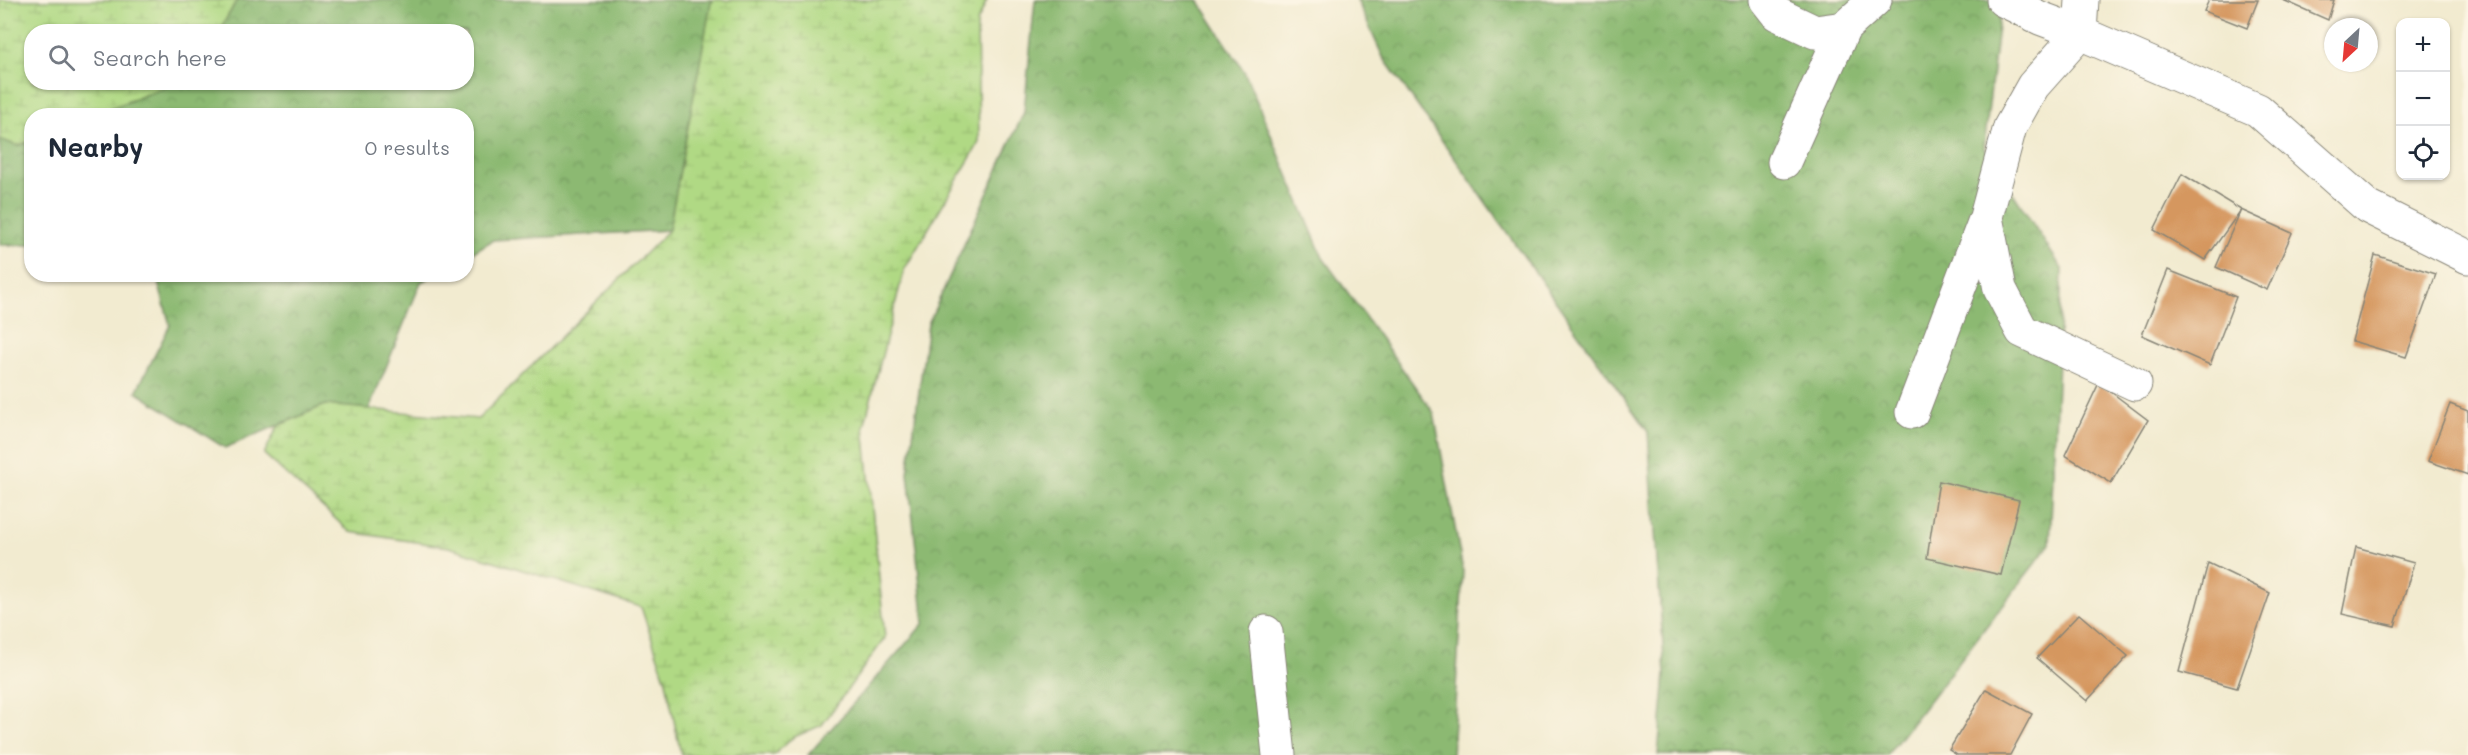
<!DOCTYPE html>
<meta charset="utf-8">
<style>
body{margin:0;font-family:Mali,sans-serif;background:#f2f2f3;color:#1f2937}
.controls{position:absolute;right:18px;top:18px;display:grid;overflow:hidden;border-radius:12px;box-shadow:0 2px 4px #0004}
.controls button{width:54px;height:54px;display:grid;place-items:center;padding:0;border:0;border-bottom:2px solid #e0e1e3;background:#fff;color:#1f2937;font:30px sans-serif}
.compass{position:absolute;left:2324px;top:18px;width:54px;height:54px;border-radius:50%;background:#fff;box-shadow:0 2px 4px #0004;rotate:206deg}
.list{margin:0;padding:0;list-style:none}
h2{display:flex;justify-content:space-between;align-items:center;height:78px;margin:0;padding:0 24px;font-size:26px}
h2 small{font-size:20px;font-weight:400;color:#747a83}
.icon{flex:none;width:33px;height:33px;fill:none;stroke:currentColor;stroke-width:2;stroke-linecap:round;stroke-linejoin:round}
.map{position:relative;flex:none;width:2468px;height:755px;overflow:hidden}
.search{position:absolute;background:#fff;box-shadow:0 2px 4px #0004;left:24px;top:24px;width:450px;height:66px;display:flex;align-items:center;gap:15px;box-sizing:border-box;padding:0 21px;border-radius:24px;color:#747a83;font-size:22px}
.panel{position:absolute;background:#fff;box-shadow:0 2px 4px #0004;left:24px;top:108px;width:450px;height:174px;border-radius:24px}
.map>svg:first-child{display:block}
.forest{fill:url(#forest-crowns);stroke:#546a47;stroke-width:1.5}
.wetland{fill:url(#wetland-marsh);stroke:#667a50;stroke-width:1.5}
.building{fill:#d5975e}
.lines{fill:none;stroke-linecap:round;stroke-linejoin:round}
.minor-casing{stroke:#878476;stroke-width:35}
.minor{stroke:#fff;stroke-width:33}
</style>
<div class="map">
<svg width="2468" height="755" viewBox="0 0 2468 755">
<defs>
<pattern id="forest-crowns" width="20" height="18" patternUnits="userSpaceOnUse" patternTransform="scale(1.5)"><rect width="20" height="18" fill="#8cb972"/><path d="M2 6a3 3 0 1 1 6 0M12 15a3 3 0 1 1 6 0" fill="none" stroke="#789e62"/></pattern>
<pattern id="wetland-marsh" width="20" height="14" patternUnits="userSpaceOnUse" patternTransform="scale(1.5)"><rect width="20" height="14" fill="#b0d984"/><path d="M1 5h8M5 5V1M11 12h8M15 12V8" fill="none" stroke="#97ba71"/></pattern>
</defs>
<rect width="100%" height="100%" fill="#fcf5e5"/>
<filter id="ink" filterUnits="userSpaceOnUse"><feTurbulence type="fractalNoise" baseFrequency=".0167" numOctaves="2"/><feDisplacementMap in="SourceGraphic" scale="12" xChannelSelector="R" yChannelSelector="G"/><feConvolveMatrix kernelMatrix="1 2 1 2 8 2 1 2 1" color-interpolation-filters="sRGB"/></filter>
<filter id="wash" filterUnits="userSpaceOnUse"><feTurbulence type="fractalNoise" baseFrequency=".008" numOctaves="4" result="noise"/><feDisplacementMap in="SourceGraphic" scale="24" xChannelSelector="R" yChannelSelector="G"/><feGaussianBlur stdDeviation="1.35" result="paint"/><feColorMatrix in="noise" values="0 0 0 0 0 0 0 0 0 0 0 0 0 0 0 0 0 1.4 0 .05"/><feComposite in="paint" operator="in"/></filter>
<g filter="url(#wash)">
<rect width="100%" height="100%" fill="#f2ebd0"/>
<path class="forest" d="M237,0H714L711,3L669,230L493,240L467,256L466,116H93L175,83L466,82V32L219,31Z
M1035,0H1198L1244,71L1323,258L1434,413L1463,571L1452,755H808L924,623L908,473L928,324L1024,112Z
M1357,0H2001L1984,148L2062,269L2050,544L1887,755H1658L1665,674L1648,432L1383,57Z
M0,139L18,146L31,141V245H0Z
M156,275H434L421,282L369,409L325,405L225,448L136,392L170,325Z"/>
<path class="wetland" d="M0,0H237L219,31L32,32V82L175,83L93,115L32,116L31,141L18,146L0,139Z
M714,0H987L977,23L979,143L904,270L864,426L885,638L822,725L792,738L774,755H681L666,681L641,607L449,547L350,532L264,454L278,426L325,405L478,419L669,230L711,3Z"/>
<g id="blocks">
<path class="building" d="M2209,0H2258L2247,28L2204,11Z
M2283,0H2334L2328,20Z
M2182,174L2241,210L2205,260L2154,230Z
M2241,210L2292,233L2267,290L2216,267Z
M2375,255L2436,274L2406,357L2352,341Z
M2168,270L2236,297L2210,365L2142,335Z
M2099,383L2148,420L2111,483L2065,455Z
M2450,404L2468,411V475L2428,461Z
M1939,481L2019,500L2001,575L1927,558Z
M2356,547L2414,563L2395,626L2342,614Z
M2208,563L2270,593L2237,688L2179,672Z
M2079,614L2128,656L2087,701L2037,658Z
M1986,689L2032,714L2010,755H1957L1949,750Z"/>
</g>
</g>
<g filter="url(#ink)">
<use href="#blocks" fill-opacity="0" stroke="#878476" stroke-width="1.5"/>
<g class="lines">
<defs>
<path id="minor" d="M1766,0L1777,14L1815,32L1844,28L1875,0
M2003,0L2040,18L2080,33L2258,110L2368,207L2468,257
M1784,162L1844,28
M1986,217L2000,289L2022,331L2135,384
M1912,412L1986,217L2010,127L2033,86L2080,33L2082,0
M1266,632L1279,755"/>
</defs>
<use href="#minor" class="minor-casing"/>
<use href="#minor" class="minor"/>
</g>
</g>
</svg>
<div class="controls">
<button>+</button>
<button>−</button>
<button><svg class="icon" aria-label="locate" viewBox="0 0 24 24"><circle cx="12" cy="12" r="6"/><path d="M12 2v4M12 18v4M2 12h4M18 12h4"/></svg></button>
</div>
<svg class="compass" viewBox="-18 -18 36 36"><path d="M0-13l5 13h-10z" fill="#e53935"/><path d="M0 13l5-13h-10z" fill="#747a83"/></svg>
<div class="search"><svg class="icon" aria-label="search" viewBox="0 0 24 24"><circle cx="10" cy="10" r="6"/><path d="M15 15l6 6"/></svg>Search here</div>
<section class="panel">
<h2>Nearby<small>0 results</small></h2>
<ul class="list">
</ul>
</section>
</div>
